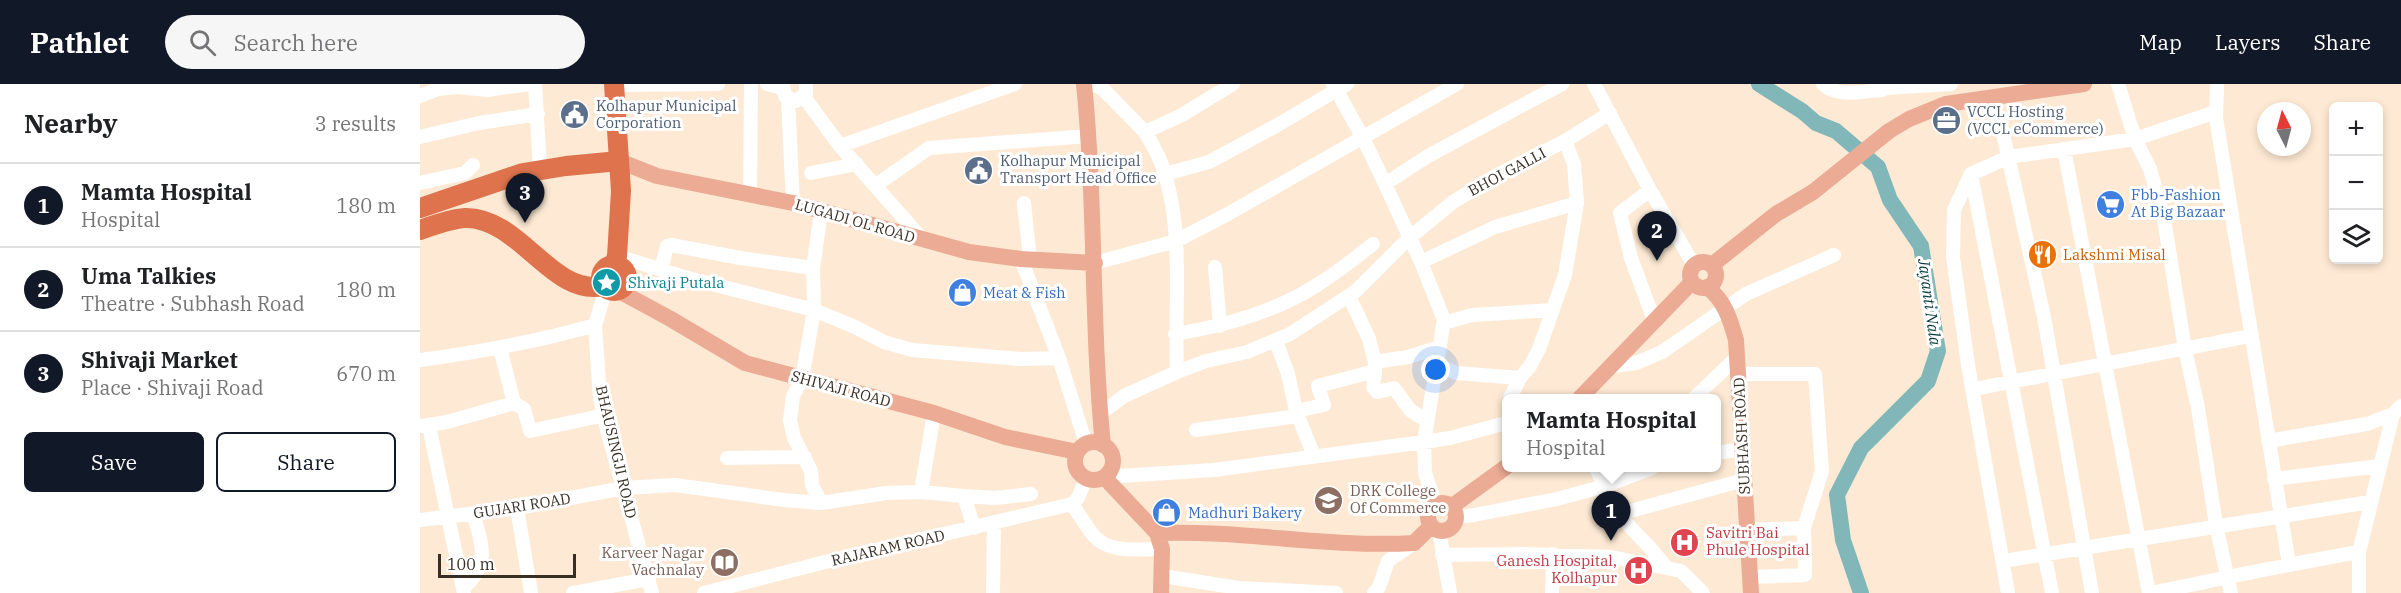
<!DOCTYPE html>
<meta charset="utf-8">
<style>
body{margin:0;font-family:"IBM Plex Serif",serif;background:#f6f6f6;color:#202124}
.controls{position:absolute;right:18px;top:18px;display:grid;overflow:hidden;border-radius:9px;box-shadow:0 3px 9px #0003}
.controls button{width:54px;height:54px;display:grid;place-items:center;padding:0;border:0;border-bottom:2px solid #e0e0e0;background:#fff;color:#202124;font:30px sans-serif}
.compass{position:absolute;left:1837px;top:18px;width:54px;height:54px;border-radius:50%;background:#fff;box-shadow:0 3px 9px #0003;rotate:354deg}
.scale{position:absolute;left:18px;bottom:15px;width:138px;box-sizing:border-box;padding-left:6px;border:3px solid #382f24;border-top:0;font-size:16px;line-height:21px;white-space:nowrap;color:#382f24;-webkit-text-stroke:4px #fff;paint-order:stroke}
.you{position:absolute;left:1016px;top:286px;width:21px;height:21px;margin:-15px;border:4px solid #fff;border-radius:50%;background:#1a73e8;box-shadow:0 0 0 9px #1a73e833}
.badge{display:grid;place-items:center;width:39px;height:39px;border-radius:50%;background:#111827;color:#fff;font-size:20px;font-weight:700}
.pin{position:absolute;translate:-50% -50px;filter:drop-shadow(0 2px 3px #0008)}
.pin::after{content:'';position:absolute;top:32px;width:21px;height:18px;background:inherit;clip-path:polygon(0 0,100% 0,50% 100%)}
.popup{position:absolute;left:1082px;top:310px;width:219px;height:78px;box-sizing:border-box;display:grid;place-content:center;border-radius:9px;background:#fff;filter:drop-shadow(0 2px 4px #0005);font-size:20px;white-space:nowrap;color:#757577}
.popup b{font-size:22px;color:#202124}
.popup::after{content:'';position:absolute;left:50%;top:100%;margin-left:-12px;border:12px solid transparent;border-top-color:#fff}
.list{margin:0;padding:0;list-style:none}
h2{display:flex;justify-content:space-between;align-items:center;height:78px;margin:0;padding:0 24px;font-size:26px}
h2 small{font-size:20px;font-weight:400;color:#757577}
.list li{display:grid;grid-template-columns:39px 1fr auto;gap:18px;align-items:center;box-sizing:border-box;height:84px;padding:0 24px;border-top:2px solid #e0e0e0}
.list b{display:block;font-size:22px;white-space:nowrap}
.list p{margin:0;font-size:20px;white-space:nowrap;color:#757577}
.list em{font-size:20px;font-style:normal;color:#757577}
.actions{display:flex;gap:12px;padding:18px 24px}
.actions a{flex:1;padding:14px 0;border:2px solid #111827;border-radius:9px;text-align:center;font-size:21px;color:#111827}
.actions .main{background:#111827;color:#fff}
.icon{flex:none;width:33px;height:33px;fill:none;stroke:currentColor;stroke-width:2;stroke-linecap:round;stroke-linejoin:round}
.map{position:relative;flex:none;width:1981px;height:509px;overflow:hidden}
header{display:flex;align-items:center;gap:36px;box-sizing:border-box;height:84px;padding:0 30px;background:#111827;color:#fff}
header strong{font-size:28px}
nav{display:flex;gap:33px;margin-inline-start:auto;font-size:21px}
.search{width:420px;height:54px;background:#f6f6f6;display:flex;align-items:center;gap:15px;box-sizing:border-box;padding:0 21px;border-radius:33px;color:#757577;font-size:22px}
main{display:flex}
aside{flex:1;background:#fff}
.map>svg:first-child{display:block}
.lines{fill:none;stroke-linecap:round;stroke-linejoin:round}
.river{stroke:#82b7ba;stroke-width:16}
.minor{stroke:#fff;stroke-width:14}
.major{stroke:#ebab94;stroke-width:16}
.highway{stroke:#de734d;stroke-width:20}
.labels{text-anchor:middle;stroke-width:6;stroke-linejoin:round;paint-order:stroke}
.service-label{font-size:15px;fill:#4e5e75;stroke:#fff;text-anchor:start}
.street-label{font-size:15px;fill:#382f24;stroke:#fff}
.shop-label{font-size:15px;fill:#366cbe;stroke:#fff;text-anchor:start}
.food-label{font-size:15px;fill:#c56008;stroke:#fff;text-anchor:start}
.culture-label{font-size:15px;fill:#0d838f;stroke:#fff;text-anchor:start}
.education-label{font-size:15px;fill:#785e54;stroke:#fff;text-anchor:start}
.health-label{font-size:15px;fill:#be3a42;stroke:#fff;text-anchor:start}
.water-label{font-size:16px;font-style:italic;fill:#073b3e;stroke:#fff}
</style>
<header>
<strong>Pathlet</strong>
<div class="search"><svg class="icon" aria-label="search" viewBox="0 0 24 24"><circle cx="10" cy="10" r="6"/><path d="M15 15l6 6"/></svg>Search here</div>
<nav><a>Map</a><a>Layers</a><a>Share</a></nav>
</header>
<main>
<aside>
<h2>Nearby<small>3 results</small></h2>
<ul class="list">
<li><span class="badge">1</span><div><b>Mamta Hospital</b><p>Hospital</p></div><em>180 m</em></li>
<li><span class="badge">2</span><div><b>Uma Talkies</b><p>Theatre · Subhash Road</p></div><em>180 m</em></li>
<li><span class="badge">3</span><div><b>Shivaji Market</b><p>Place · Shivaji Road</p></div><em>670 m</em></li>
</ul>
<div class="actions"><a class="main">Save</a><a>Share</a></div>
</aside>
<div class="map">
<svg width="1981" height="509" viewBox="0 0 1981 509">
<rect width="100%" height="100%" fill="#feead4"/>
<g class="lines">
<path class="river" d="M1339,0L1382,27L1396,39L1416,47L1458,83L1470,116L1501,162L1518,267L1508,297L1441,364L1417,411L1423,456L1441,509"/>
<path class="minor" d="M115,0L120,85
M347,0L362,4
M363,0L365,12L376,17L386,10V0
M673,0L683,5L725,48L760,32L813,0
M913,0L943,54L965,100L1001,178L1024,236L1004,358L1005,389L1016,421
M1174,0L1230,106L1274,181
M1403,0C1416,14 1444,7 1462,6L1466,4L1467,0
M1698,0L1715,55L1730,85L1744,135L1765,265L1778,324L1796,441L1811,509
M1797,0L1796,34L1869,480
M194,1L298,0
M1466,4L1531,0
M0,12L18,5L38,3L67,6L110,0
M384,13L420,62L503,156
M1567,13L1582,45L1624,233L1672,509
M368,15L373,119
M725,48C733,61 741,75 745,90C764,153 754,223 757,288
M0,53L59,39L118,30
M420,62L595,0
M1644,65L1729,509
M391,89L437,80
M745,90L789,78L854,43L927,0
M1551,90L1534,126L1533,173L1548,281L1588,509
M0,99L45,89L53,81
M965,100L1008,72L1142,0
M456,101L509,64L669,52
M1230,106L1200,129L1211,174L1234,236
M330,110L331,0
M604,119L610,175
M197,172L264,193L394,226L435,243L464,258L492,266L601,275L639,274
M601,175L639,274L666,360
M1001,178L1075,143L1157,119
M675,179L756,157L806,131L1037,0
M795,183L800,242
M241,186L247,162L251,161L320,174L393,184
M186,205L175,241L180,314L187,346L232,509
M929,212L949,255L955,278
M1024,239L1052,231L1133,226
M755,250C804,242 855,228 897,201C917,189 935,174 953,160
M856,257L868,290L876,327L894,372
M80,264L94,319
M0,276C59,268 117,258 175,241
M1017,280L1036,289L1100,294
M1192,282L1216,279L1242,268L1326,210L1414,171
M955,287L953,303L957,308L974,304L990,326L1007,337
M1318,290H1395L1402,387L1384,444L1327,446
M1554,305L1830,252
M1090,314L1100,294L1110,282L1119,265L1145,191L1157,119L1154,80L1145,57
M1274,314L1317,273
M876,327L904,321L898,302L955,287V278L988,273L1020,263
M680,330L704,312L757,288L786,277L827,268L870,250L936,207L989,154L1033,118L1079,90L1145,57L1190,29
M0,342L27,338L94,319L104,325L110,347L185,331
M9,342L44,509
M776,346L878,332
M1848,357L1947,340L1973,330
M1296,369L1323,365
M307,374L385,373
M1176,384C1183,399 1188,417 1199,430C1213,448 1231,462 1245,482
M684,393L794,386L1004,358L1030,354L1086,339
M1854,395L1959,382
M501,408L514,329
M544,412L575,414L611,410
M401,419L392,401L391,387L374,354L370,336L373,312L382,295L394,226L393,184L401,128
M652,420C659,431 666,442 674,452C689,470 721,465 742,465
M652,420L658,414L666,394
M97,424L111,509
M1199,430L1324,396
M1036,432H1049L1137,415L1185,402L1232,384
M0,436L97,424L204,404L255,401L364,416L401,419L466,409L501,408L544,412L554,444
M1019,447L1030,509
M1939,468V509
M1022,471L1105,470L1191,473L1261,487L1283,509
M1583,477L1950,418
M742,492L819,504L916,509
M1329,493L1385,491L1384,444
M43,505C70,480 63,462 53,430
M153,509L229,495
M284,509L401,479L652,420
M573,509L574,439
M954,509L959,503L968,477L994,459
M1132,509L1133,470
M1632,509L1551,90L1589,73L1715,55L1796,28
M1731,509C1800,495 1869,480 1939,468L1973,330L1981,322"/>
<path class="major" d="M664,0C676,120 671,241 683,361
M199,77L237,92L373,119L549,168L601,175L675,179
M1270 191a13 13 0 1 1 26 0a13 13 0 1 1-26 0Z
M1292,181L1356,130L1393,108L1469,47L1489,35L1526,20L1664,0
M1287,203C1305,217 1310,235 1316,256L1331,509
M199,207L249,234L325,279L514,329L585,353L657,368
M1160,314L1272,198
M655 377a19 19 0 1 1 38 0a19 19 0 1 1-38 0Z
M684,393L737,449L742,465L741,509
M1008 433a14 14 0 1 1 28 0a14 14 0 1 1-28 0Z
M1031,423L1086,383
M737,449C823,446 908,464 994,459L1011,442"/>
<path class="highway" d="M194,0L201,107L197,172L194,181
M0,124L103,89L146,82L199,77
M0,146C14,141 30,135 45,134C100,133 132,213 183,202
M181 194a13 13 0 1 1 26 0a13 13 0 1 1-26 0Z"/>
</g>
<defs>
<symbol id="civic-disc" viewBox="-11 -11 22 22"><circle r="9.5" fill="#5c6f8a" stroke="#fff"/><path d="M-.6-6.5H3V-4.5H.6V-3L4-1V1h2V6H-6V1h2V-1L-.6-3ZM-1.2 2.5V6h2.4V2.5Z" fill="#fff"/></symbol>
<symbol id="office-disc" viewBox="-11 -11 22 22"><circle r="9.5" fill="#5c6f8a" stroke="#fff"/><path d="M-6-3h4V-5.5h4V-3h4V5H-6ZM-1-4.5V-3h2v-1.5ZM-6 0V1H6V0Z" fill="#fff"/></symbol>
<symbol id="supermarket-disc" viewBox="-11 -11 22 22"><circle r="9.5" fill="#3f7fe0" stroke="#fff"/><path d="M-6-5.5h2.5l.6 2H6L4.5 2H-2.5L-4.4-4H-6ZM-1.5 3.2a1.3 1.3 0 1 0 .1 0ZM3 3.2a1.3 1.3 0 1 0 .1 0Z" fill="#fff"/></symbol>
<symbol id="restaurant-disc" viewBox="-11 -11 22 22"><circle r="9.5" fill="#e8710a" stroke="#fff"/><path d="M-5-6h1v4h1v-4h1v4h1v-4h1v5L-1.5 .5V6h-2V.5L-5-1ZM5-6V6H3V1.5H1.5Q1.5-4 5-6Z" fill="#fff"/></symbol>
<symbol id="sight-disc" viewBox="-11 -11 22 22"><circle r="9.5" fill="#0f9aa8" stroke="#fff"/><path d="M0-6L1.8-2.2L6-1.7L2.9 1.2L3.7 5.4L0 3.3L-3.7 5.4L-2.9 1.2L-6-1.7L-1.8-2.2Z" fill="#fff"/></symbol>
<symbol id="shop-disc" viewBox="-11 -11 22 22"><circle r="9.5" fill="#3f7fe0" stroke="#fff"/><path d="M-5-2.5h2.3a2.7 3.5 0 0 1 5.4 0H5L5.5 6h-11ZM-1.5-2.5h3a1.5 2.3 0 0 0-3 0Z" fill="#fff"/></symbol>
<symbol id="university-disc" viewBox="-11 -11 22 22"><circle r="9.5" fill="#8d6e63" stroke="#fff"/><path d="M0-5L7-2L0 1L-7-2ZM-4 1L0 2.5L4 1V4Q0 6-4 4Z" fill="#fff"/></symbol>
<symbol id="hospital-disc" viewBox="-11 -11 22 22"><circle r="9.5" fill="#e0444e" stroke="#fff"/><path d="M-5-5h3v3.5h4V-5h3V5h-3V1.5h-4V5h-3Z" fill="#fff"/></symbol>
<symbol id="library-disc" viewBox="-11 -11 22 22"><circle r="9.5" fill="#8d6e63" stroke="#fff"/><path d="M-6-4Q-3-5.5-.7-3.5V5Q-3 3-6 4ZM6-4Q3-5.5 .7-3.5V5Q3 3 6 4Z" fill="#fff"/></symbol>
</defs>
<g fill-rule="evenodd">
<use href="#civic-disc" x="138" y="14" width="33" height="33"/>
<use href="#office-disc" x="1510" y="20" width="33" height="33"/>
<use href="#civic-disc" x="542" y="70" width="33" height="33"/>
<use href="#supermarket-disc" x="1674" y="104" width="33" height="33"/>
<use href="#restaurant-disc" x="1606" y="154" width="33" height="33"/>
<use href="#sight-disc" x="170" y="182" width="33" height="33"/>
<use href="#shop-disc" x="526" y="192" width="33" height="33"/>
<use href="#university-disc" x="892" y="400" width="33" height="33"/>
<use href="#shop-disc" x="730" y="412" width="33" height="33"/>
<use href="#hospital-disc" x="1248" y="442" width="33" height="33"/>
<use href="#library-disc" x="288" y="462" width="33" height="33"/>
<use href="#hospital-disc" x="1202" y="470" width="33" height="33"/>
</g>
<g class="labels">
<g class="service-label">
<text x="176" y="27">Kolhapur Municipal<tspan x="176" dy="17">Corporation</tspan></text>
<text x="1547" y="33">VCCL Hosting<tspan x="1547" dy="17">(VCCL eCommerce)</tspan></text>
<text x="580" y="82">Kolhapur Municipal<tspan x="580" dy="17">Transport Head Office</tspan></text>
</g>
<g class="street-label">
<text transform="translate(1087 88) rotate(-28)" y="5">BHOI GALLI</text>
<text transform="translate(435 137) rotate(16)" y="5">LUGADI OL ROAD</text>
<text transform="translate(421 305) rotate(15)" y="5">SHIVAJI ROAD</text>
<text transform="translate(1322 352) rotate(-93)" y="5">SUBHASH ROAD</text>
<text transform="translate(196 368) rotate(77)" y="5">BHAUSINGJI ROAD</text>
<text transform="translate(102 422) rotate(-9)" y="5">GUJARI ROAD</text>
<text transform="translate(468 464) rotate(-13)" y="5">RAJARAM ROAD</text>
</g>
<g class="shop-label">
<text x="1711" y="116">Fbb-Fashion<tspan x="1711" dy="17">At Big Bazaar</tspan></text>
<text x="563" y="214">Meat &amp; Fish</text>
<text x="768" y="434">Madhuri Bakery</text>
</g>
<g class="food-label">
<text x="1643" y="176">Lakshmi Misal</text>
</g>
<g class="culture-label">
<text x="208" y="204">Shivaji Putala</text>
</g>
<g class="education-label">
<text x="930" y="412">DRK College<tspan x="930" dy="17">Of Commerce</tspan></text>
<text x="284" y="474" text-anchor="end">Karveer Nagar<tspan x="284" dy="17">Vachnalay</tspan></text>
</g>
<g class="health-label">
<text x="1286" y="454">Savitri Bai<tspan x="1286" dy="17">Phule Hospital</tspan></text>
<text x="1197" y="482" text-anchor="end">Ganesh Hospital,<tspan x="1197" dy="17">Kolhapur</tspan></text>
</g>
<g class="water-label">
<text transform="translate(1510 218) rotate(82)" y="6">Jayanti Nala</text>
</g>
</g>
</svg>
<div class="controls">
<button>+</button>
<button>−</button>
<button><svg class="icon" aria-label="layers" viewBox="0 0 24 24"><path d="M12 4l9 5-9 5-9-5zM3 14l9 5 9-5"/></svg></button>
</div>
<svg class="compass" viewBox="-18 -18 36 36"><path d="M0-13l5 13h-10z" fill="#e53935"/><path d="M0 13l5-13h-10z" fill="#757577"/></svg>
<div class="scale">100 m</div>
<div class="you"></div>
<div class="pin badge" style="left:1191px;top:457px">1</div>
<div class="popup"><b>Mamta Hospital</b>Hospital</div>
<div class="pin badge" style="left:1237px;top:177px">2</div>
<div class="pin badge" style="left:105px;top:139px">3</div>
</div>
</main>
